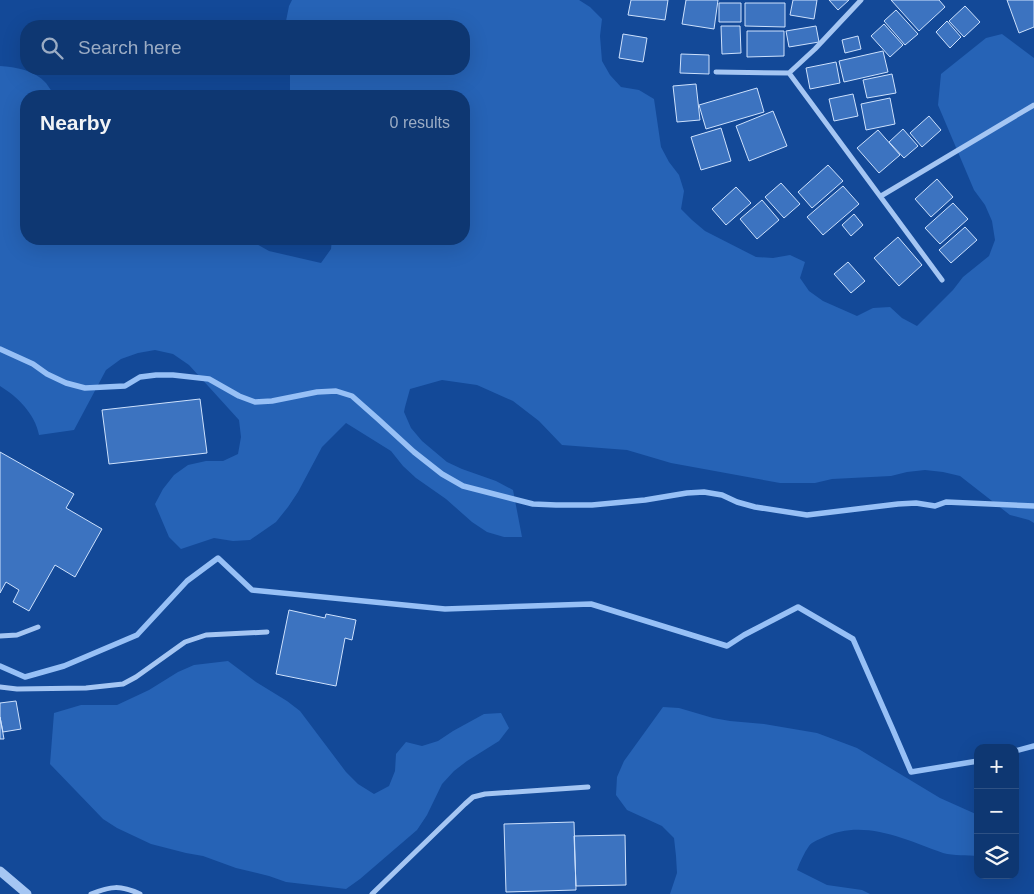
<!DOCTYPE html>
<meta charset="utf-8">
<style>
body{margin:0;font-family:Arial,sans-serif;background:#173f77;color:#f1f3f6}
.controls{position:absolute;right:15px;bottom:15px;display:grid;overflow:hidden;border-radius:10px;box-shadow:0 5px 20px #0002}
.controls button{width:45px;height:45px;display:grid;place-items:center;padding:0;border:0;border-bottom:1px solid #2e5184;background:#0e3772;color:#f1f3f6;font:25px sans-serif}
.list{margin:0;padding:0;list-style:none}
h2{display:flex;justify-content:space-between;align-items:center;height:65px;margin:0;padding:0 20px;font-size:21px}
h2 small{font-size:16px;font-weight:400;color:#9bacc4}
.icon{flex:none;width:28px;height:28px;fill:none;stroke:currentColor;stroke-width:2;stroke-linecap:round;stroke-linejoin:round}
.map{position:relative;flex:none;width:1034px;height:894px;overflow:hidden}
.search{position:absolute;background:#0e3772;box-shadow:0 5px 20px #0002;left:20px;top:20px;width:450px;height:55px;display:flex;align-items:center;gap:12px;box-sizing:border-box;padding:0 18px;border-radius:20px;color:#9bacc4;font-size:19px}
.panel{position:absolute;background:#0e3772;box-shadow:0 5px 20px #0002;left:20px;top:90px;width:450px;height:155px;border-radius:20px}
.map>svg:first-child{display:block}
.green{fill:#2663b6}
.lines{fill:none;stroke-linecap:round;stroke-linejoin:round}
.stream{stroke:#97c0f6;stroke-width:5.5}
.building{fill:#3c73c0;stroke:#cde1fd}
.minor{stroke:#a5c6f3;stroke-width:5}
.tertiary{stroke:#a5c6f3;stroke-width:9}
</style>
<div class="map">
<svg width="1034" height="894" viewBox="0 0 1034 894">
<rect width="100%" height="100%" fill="#134998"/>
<path class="green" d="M292,0H579L590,7L602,19L600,36L602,61L610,75L621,87L639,90L654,99L661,147L669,162L679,175L684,191L681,209L692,220L705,231L756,257L773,258L790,255L805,262L800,278L809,291L823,301L857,316L873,308L890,307L902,318L917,326L953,290L963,277L989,256L995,240L992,221L985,205L974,190L938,105L941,74L986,38L1002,34L1034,58V523L1029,520L1010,515L960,476L943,472L925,470L907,472L891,476L832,479L815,483H780L671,463L627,450L562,445L539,421L513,401L477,385L442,380L410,389L405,407L404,412L411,428L422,441L447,462L462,469L496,481L513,490L522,537H504L487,532L472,522L446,499L416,478L403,466L391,451L346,423L322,447L298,492L288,507L276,522L250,540L233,541L214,538L181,549L169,537L155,504L163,489L174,475L188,465L206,461H223L238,454L241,437L239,420L189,365L173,354L155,350L138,353L121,359L106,370L74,430L39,435C35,414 18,397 0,386V66C16,67 34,70 46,83C49,87 52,92 55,96H26V239H245L253,242L269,251L321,263L331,249L332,239H464V96H290V69H464V26H285L289,6Z
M228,661L256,682L287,701L300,711L346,772L358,784L374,794L389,786L395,771L396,754L406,742L422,746L438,741L453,731L484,714L501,713L509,728L499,741L467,761L454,771L442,784L427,815L417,830L360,879L346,889L286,882L269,876L236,868L203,856L186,853L151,844L117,828L103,819L50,764L54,713L81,705H117L149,690L178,672L194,665Z
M663,707L679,708L713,718L730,721L764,724L817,733L857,748L940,798L978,815V856C967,855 954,856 943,853C904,839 863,818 822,838C818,840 812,842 809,846C804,853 800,862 797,870L827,885L862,890L870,894H670L677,873L676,856L674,838L662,826L627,810L616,795L617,777L624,761Z"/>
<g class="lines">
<path class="stream" d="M0,349L33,364L47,374L66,383L85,388L125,386L140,377L156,375H173L209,379L239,396L255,402L272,401L317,392L336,391L352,396L378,419L414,452L442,474L463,486L533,504L556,505H592L645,500L687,493L704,492L722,495L737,502L755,507L807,515L898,504L916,503L935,506L946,502L1034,506
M0,666L25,677L64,666L137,635L187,581L218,558L252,590L445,609L591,604L727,646L744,635L798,607L853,639L893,730L911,772L978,761
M1015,751L1034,746"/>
</g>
<path class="building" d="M631,0H668L665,20L628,15Z
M686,0H718L714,29L682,24Z
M793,0H817L814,19L790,15Z
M829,0H849L838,10Z
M891,0H939L945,7L919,31Z
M1007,0H1034V27L1019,33Z
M719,3H741V22H719Z
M745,3H785V27L745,26Z
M965,6L980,22L964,37L949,21Z
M896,10L918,34L905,45L884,21Z
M947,21L961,37L950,48L936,32Z
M884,24L903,45L890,57L871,36Z
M721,26H740L741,53L722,54Z
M816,26L819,42L789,47L786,31Z
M747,31H784V56L747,57Z
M623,34L647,38L643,62L619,58Z
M858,36L861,49L845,53L842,40Z
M883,51L888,72L844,82L839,61Z
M681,54L709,55V74L680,73Z
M836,62L840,83L810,89L806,68Z
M892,74L896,93L867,98L863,80Z
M696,84L700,120L677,122L673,86Z
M757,88L764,112L706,129L699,105Z
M853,94L858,116L834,121L829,99Z
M890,98L895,124L866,130L861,104Z
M773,111L787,146L749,161L736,126Z
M929,116L941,130L922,147L910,133Z
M721,128L731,161L701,170L691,137Z
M903,129L918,146L904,158L889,142Z
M878,130L900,155L879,173L857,148Z
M828,165L843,181L812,208L798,192Z
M937,179L953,197L931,217L915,199Z
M781,183L800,204L784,218L765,197Z
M843,186L859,204L823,235L807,217Z
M736,187L751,203L726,225L712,209Z
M762,200L779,220L757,239L740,219Z
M953,203L968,219L940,244L925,228Z
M854,214L863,225L851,236L842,225Z
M965,227L977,240L951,263L939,250Z
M898,237L922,265L899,286L874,258Z
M848,262L865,281L851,293L834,274Z
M200,399L207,453L109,464L102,410Z
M0,452L74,494L66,508L102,529L75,577L55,565L29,611L13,602L19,590L6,582L0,593Z
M289,610L325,618L326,614L356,620L352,640L345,638L336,686L276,674Z
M16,701L21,729L3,732L0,717V703Z
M0,717L4,739H0Z
M574,822L576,890L506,892L504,824Z
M625,835L626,885L576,886L574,836Z"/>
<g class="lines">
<path class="minor" d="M716,72L789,73L815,49L861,0
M789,73L942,280
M881,196L1034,105
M0,636L17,635L38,627
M0,687L17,689L86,688L123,684L136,677L185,642L206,635L267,632
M91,894C111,886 120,885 140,894
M372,894L465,804L473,797L485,794L588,787"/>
<path class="tertiary" d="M0,871L27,894"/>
</g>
</svg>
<div class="controls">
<button>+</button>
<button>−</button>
<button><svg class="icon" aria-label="layers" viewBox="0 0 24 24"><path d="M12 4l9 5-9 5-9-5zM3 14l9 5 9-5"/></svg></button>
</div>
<div class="search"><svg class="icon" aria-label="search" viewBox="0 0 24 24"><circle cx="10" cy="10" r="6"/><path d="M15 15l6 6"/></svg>Search here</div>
<section class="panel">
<h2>Nearby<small>0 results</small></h2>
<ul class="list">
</ul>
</section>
</div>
